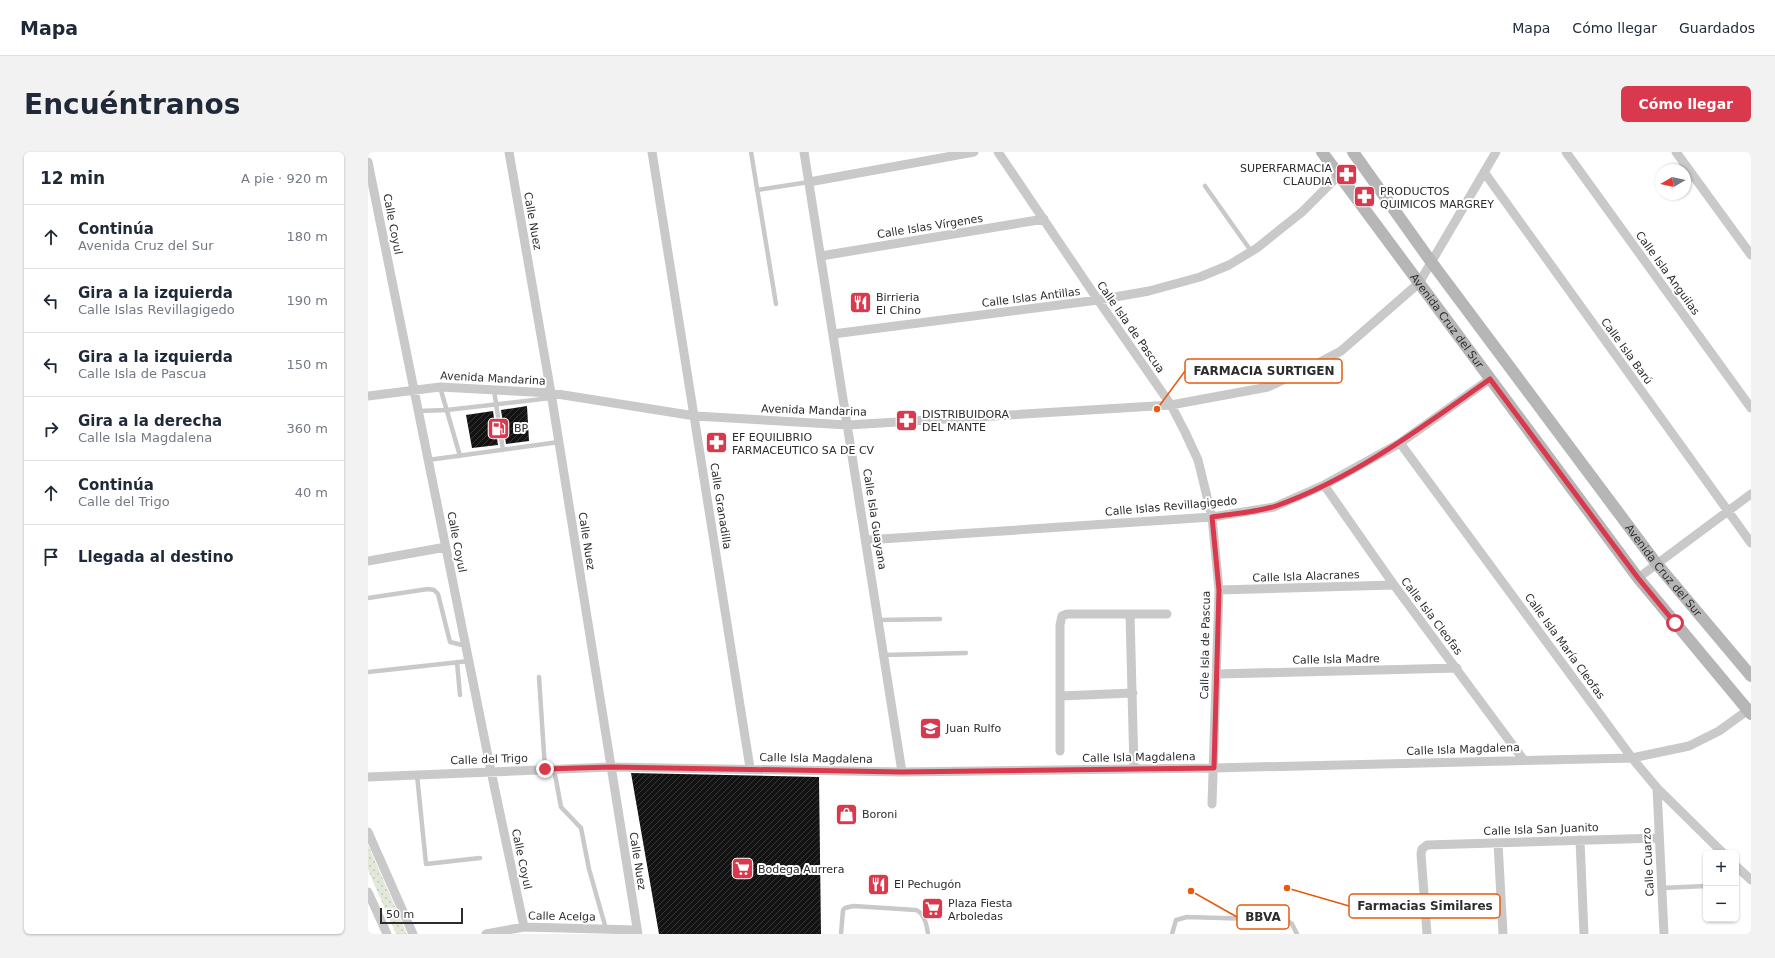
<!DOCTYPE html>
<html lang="es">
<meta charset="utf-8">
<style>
body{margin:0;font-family:"DejaVu Sans",sans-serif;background:#f2f2f3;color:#1f2937}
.controls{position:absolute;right:12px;bottom:12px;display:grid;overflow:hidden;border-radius:6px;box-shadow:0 1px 3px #0004}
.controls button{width:36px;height:36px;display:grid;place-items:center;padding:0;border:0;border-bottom:1px solid #e0e1e3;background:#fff;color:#1f2937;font:20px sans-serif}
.compass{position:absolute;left:1287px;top:12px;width:36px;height:36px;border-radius:50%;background:#fff;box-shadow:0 1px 3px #0004;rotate:261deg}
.scale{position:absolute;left:12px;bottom:10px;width:83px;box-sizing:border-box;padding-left:4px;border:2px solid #2c2c2c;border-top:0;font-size:11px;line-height:14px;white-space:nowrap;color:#2c2c2c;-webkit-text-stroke:3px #fff;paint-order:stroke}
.stop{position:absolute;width:12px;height:12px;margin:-9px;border:3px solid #da384c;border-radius:50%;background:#fff}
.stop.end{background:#da384c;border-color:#fff;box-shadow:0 1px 4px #0008}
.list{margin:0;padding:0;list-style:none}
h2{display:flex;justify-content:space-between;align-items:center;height:52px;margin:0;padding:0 16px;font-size:17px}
h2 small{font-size:13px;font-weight:400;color:#747a83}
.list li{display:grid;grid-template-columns:26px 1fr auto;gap:12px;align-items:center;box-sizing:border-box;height:64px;padding:0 16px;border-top:1px solid #e0e1e3}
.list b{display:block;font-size:15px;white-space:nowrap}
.list p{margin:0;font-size:13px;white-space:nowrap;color:#747a83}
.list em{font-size:13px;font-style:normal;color:#747a83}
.icon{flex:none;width:22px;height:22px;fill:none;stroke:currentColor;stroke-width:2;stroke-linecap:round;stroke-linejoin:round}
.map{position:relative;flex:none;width:1383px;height:782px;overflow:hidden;border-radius:6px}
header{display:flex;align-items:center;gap:24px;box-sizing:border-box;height:56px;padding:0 20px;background:#fff;border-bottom:1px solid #e0e1e3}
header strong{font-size:19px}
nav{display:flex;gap:22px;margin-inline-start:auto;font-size:14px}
.intro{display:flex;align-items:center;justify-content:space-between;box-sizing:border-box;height:96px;padding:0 24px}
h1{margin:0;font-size:28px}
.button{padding:10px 18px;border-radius:6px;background:#da384c;color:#fff;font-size:14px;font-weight:700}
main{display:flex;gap:24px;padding:0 24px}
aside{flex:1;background:#fff;border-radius:6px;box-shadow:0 1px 3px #0004}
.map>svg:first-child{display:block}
.park{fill:url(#park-dots)}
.building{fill:url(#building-hatch)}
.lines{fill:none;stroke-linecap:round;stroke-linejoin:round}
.service{stroke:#c9c9c9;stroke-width:4.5}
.minor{stroke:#c9c9c9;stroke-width:9}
.secondary{stroke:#b6b6b6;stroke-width:12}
.route{stroke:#da384c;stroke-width:5}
.labels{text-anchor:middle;stroke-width:4;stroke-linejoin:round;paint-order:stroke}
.poi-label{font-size:11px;fill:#2c2c2c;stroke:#fff;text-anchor:start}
.street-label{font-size:11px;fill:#2c2c2c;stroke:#fff}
.leader{fill:none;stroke:#e8590c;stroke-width:1.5}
.callout-dot{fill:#e8590c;stroke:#fff;stroke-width:1.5}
.callout{fill:#fff;stroke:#e8590c;stroke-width:1.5}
.callout-label{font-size:12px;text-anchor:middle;font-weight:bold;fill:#2c2c2c}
</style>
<header>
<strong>Mapa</strong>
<nav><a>Mapa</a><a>Cómo llegar</a><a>Guardados</a></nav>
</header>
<div class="intro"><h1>Encuéntranos</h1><a class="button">Cómo llegar</a></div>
<main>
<aside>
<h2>12 min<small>A pie · 920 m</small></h2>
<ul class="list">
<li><svg class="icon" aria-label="ahead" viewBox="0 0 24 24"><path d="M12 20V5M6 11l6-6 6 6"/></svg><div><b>Continúa</b><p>Avenida Cruz del Sur</p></div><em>180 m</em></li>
<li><svg class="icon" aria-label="left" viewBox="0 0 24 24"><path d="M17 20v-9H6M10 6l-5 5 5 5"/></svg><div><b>Gira a la izquierda</b><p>Calle Islas Revillagigedo</p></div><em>190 m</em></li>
<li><svg class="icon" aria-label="left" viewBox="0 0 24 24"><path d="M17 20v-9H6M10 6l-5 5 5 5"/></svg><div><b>Gira a la izquierda</b><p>Calle Isla de Pascua</p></div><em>150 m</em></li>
<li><svg class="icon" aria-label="right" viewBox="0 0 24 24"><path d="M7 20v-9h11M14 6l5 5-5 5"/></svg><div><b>Gira a la derecha</b><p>Calle Isla Magdalena</p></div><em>360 m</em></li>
<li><svg class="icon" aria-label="ahead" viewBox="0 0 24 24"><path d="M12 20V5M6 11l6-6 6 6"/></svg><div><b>Continúa</b><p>Calle del Trigo</p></div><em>40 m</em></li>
<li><svg class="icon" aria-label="arrive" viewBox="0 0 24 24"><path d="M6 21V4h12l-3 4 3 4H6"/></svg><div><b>Llegada al destino</b></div></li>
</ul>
</aside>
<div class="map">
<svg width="1383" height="782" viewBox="0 0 1383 782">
<defs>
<pattern id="park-dots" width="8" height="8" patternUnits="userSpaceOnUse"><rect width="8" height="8" fill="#e3e9da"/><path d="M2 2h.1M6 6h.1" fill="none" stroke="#c3c8bb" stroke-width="1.8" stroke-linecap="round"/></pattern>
<pattern id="building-hatch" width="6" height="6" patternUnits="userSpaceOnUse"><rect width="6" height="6" fill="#131313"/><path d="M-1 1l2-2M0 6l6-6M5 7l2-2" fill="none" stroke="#363636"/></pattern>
</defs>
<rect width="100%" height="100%" fill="#fff"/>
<path class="park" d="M0,693L39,782H28L0,718Z"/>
<path class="building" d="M159,254L161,289L138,292L133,258Z
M125,259L130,293L104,296L98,263Z
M263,621L451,625L453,782H291Z"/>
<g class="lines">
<path class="service" d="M383,0L408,152
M837,34L883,99
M389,38L441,30
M72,235L92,304
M126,238L135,298
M50,259L79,258L183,246
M60,308L191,290
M0,446L60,437L66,438L70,442L82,490L98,494
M510,468L572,467
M516,503L598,501
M89,510L92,543
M0,520L101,509
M171,525L177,617
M186,617L193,655L213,676L221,717L238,777
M49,623L58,712L112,706
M1294,736L1338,734
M473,782L475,758L477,756L485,754L548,758C556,761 559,774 560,782
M804,782L808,768L819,765L919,768L924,772L929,782"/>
<path class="minor" d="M141,0L183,241L270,782
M284,0L382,616
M436,0L534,620
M630,0L730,148L803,253L817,280L830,308L844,365L851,438L844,652
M1198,0L1383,256
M1308,0L1383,103
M0,10L123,619L156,775
M1116,20L1383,391
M441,30L606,0
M453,104L676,67
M465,182L730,148L781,139L832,125L861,113L889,96L934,60L971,23
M0,244L72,235L183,241L327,264L480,273L803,253L900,235L937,218L973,199L1051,131L1128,0
M1032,291L1264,606L1289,636L1355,701
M956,333L1026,433L1155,607
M498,388L844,365L906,355L956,333L1032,291L1122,227
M0,409L78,395
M1270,426L1383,342
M851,438L1026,433
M762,462L766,617
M849,522L1089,516
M692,544L765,541
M692,599V473L694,464L699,462H799
M0,625L243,615L534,620L846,616L1264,606L1321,594L1351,579L1383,556
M1289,636L1296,782
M0,680L45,782
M1212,688L1216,782
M1130,691L1135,782
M1368,714L1383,728
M0,740L19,782
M118,782L156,775L269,778
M1059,782L1053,702L1054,697L1059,693L1291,686"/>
<g class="secondary">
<path id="s1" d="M954,0L1270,426L1383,562"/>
<path id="s2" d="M985,0L1064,111L1288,411L1383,524"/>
</g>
</g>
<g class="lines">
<path class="route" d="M177,617L243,615L534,620L846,616L851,438L844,365C863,362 890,360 908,354C985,327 1056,274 1122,227L1270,426L1307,471"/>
</g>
<defs>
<symbol id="pharmacy-square" viewBox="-11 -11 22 22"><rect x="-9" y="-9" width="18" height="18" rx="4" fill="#da384c" stroke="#fff"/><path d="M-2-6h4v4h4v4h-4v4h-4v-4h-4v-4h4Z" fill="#fff"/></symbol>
<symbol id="restaurant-square" viewBox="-11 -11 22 22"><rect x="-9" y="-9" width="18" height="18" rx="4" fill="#da384c" stroke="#fff"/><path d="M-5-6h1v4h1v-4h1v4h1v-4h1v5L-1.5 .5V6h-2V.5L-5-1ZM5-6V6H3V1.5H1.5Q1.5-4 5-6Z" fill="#fff"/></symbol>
<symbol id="fuel-square" viewBox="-11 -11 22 22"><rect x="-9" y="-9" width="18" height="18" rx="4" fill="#da384c" stroke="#fff"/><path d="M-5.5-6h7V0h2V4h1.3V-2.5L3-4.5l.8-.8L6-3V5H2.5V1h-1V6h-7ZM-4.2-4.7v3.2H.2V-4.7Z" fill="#fff"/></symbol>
<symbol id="school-square" viewBox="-11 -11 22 22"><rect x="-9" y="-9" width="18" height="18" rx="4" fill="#da384c" stroke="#fff"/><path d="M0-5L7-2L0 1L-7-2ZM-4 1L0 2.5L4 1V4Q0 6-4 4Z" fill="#fff"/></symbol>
<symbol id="shop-square" viewBox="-11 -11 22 22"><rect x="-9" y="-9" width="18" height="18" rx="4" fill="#da384c" stroke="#fff"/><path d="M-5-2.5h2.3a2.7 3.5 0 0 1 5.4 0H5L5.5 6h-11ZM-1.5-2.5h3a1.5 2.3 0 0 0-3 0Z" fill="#fff"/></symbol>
<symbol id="supermarket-square" viewBox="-11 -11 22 22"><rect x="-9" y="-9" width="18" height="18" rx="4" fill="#da384c" stroke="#fff"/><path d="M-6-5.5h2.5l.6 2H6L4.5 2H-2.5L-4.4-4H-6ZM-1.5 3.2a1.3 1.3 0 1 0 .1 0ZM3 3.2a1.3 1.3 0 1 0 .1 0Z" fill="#fff"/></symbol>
</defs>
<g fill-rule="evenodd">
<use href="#pharmacy-square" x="966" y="10" width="25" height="25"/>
<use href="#pharmacy-square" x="984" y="32" width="25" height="25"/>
<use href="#restaurant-square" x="480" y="138" width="25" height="25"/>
<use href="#pharmacy-square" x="526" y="256" width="25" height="25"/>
<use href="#fuel-square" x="118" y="264" width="25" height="25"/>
<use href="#pharmacy-square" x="336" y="278" width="25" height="25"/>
<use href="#school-square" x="550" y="564" width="25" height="25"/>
<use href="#shop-square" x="466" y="650" width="25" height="25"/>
<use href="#supermarket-square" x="362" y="704" width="25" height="25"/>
<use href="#restaurant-square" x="498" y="720" width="25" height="25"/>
<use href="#supermarket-square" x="552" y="744" width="25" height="25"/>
</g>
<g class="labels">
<g class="poi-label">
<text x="964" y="20" text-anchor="end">SUPERFARMACIA<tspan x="964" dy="13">CLAUDIA</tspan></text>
<text x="1012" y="43">PRODUCTOS<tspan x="1012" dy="13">QUIMICOS MARGREY</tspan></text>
<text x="508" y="149">Birrieria<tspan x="508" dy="13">El Chino</tspan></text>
<text x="554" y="266">DISTRIBUIDORA<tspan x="554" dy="13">DEL MANTE</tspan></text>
<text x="146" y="280">BP</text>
<text x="364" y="289">EF EQUILIBRIO<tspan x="364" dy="13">FARMACEUTICO SA DE CV</tspan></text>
<text x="578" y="580">Juan Rulfo</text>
<text x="494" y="666">Boroni</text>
<text x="390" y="721">Bodega Aurrera</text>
<text x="526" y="736">El Pechugón</text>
<text x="580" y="755">Plaza Fiesta<tspan x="580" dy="13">Arboledas</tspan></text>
</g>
<g class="street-label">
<text transform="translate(165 69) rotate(80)" y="4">Calle Nuez</text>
<text transform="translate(25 72) rotate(79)" y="4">Calle Coyul</text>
<text transform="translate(562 74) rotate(-9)" y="4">Calle Islas Vírgenes</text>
<text transform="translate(1300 121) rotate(54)" y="4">Calle Isla Anguilas</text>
<text transform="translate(663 145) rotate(-7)" y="4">Calle Islas Antillas</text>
<text dy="4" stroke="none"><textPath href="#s1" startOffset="210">Avenida Cruz del Sur</textPath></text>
<text transform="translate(763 175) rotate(55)" y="4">Calle Isla de Pascua</text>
<text transform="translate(1259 199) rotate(54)" y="4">Calle Isla Barú</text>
<text transform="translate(125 226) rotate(3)" y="4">Avenida Mandarina</text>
<text transform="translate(446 258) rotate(2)" y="4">Avenida Mandarina</text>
<text transform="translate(353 354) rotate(81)" y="4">Calle Granadilla</text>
<text transform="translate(803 354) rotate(-5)" y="4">Calle Islas Revillagigedo</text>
<text transform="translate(507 367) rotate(81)" y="4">Calle Isla Guayana</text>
<text transform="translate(219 389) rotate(81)" y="4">Calle Nuez</text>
<text transform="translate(89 390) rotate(79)" y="4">Calle Coyul</text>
<text dy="4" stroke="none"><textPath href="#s2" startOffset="521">Avenida Cruz del Sur</textPath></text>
<text transform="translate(938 424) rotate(-2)" y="4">Calle Isla Alacranes</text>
<text transform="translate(1064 464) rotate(53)" y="4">Calle Isla Cleofas</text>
<text transform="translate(837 493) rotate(-89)" y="4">Calle Isla de Pascua</text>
<text transform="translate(1197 494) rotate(54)" y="4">Calle Isla María Cleofas</text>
<text transform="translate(968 507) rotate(-1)" y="4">Calle Isla Madre</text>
<text transform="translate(1095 597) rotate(-2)" y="4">Calle Isla Magdalena</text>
<text transform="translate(771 605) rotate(-1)" y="4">Calle Isla Magdalena</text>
<text transform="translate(448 606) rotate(1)" y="4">Calle Isla Magdalena</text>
<text transform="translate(121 607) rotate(-2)" y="4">Calle del Trigo</text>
<text transform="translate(1173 677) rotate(-2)" y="4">Calle Isla San Juanito</text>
<text transform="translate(154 707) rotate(78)" y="4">Calle Coyul</text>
<text transform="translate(270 709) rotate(81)" y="4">Calle Nuez</text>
<text transform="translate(1280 710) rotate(-93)" y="4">Calle Cuarzo</text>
<text transform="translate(194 764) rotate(1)" y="4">Calle Acelga</text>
</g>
</g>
<path class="leader" d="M789 257L817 219M919 736L981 754M823 739L869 765"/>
<g class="callout-dot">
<circle cx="789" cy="257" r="4"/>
<circle cx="919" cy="736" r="4"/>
<circle cx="823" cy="739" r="4"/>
</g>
<g class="callout">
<rect x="817" y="207" width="157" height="24" rx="4"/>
<rect x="981" y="742" width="151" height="24" rx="4"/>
<rect x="869" y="753" width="52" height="24" rx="4"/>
</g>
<g class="callout-label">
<text x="896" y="223">FARMACIA SURTIGEN</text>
<text x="1057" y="758">Farmacias Similares</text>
<text x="895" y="769">BBVA</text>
</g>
</svg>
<div class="controls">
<button>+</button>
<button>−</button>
</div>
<svg class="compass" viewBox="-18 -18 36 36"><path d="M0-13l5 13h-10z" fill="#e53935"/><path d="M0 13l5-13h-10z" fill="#747a83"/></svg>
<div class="scale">50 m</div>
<div class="stop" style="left:1307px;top:471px"></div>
<div class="stop end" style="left:177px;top:617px"></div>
</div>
</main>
